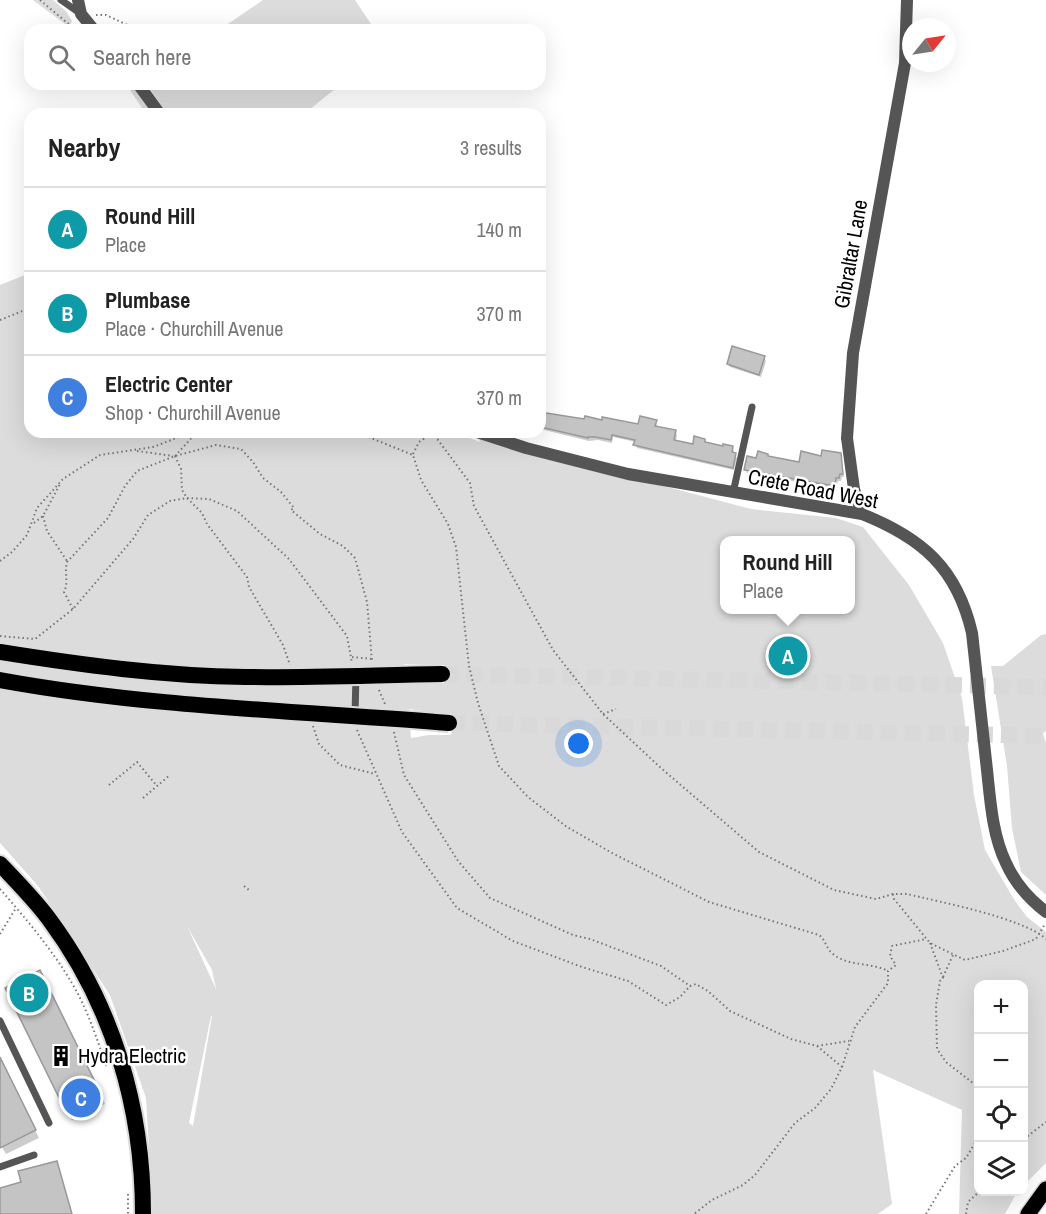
<!DOCTYPE html>
<meta charset="utf-8">
<style>
body{margin:0;font-family:"Archivo Narrow",sans-serif;background:#f6f6f6;color:#222}
.controls{position:absolute;right:18px;bottom:18px;display:grid;overflow:hidden;border-radius:12px;box-shadow:0 6px 24px #0002}
.controls button{width:54px;height:54px;display:grid;place-items:center;padding:0;border:0;border-bottom:2px solid #e0e0e0;background:#fff;color:#222;font:30px sans-serif}
.compass{position:absolute;left:902px;top:18px;width:54px;height:54px;border-radius:50%;background:#fff;box-shadow:0 6px 24px #0002;rotate:60deg}
.you{position:absolute;left:579px;top:744px;width:21px;height:21px;margin:-15px;border:4px solid #fff;border-radius:50%;background:#1a73e8;box-shadow:0 0 0 9px #1a73e833}
.badge{display:grid;place-items:center;width:39px;height:39px;border-radius:50%;background:#111827;color:#fff;font-size:20px;font-weight:700}
.pin{position:absolute;translate:-50% -50%;border:3px solid #fff;box-shadow:0 2px 6px #0006}
.popup{position:absolute;left:720px;top:536px;width:135px;height:78px;box-sizing:border-box;display:grid;place-content:center;border-radius:12px;background:#fff;filter:drop-shadow(0 2px 4px #0005);font-size:20px;white-space:nowrap;color:#767676}
.popup b{font-size:22px;color:#222}
.popup::after{content:'';position:absolute;left:50%;top:100%;margin-left:-12px;border:12px solid transparent;border-top-color:#fff}
.list{margin:0;padding:0;list-style:none}
h2{display:flex;justify-content:space-between;align-items:center;height:78px;margin:0;padding:0 24px;font-size:26px}
h2 small{font-size:20px;font-weight:400;color:#767676}
.list li{display:grid;grid-template-columns:39px 1fr auto;gap:18px;align-items:center;box-sizing:border-box;height:84px;padding:0 24px;border-top:2px solid #e0e0e0}
.list b{display:block;font-size:22px;white-space:nowrap}
.list p{margin:0;font-size:20px;white-space:nowrap;color:#767676}
.list em{font-size:20px;font-style:normal;color:#767676}
.icon{flex:none;width:33px;height:33px;fill:none;stroke:currentColor;stroke-width:2;stroke-linecap:round;stroke-linejoin:round}
.map{position:relative;flex:none;width:1046px;height:1214px;overflow:hidden}
.search{position:absolute;background:#fff;box-shadow:0 6px 24px #0002;left:24px;top:24px;width:522px;height:66px;display:flex;align-items:center;gap:15px;box-sizing:border-box;padding:0 21px;border-radius:18px;color:#767676;font-size:22px}
.panel{position:absolute;background:#fff;box-shadow:0 6px 24px #0002;left:24px;top:108px;width:522px;height:330px;border-radius:18px}
.map>svg:first-child{display:block}
.green{fill:#dcdcdc;fill-rule:evenodd}
.shadow{fill:#0003}
.building{fill:#c4c4c4;stroke:#999;stroke-width:1.5}
.lines{fill:none;stroke-linecap:round;stroke-linejoin:round}
.trunk-tunnel{stroke:#d9d9d9;stroke-width:16;stroke-dasharray:16 8;stroke-linecap:butt}
.primary-casing{stroke:#dbdbdb;stroke-width:18}
.trunk-casing{stroke:#dbdbdb;stroke-width:20}
.path{stroke:#777;stroke-width:2;stroke-dasharray:1.5 3;stroke-linecap:butt}
.service{stroke:#555;stroke-width:7}
.minor{stroke:#555;stroke-width:12}
.primary{stroke:#000;stroke-width:15}
.trunk{stroke:#000;stroke-width:16}
.trunk-bridge-casing{stroke:#dbdbdb;stroke-width:20;stroke-linecap:butt}
.trunk-bridge{stroke:#000;stroke-width:16}
.labels{text-anchor:middle;stroke-width:5;stroke-linejoin:round;paint-order:stroke}
.street-label{font-size:21px;fill:#000;stroke:#fff}
.poi-label{font-size:21px;fill:#000;stroke:#fff;text-anchor:start}
</style>
<div class="map">
<svg width="1046" height="1214" viewBox="0 0 1046 1214">
<rect width="100%" height="100%" fill="#fff"/>
<path class="green" d="M33,0H53L66,11L72,21L69,27Z
M263,0H355L375,30H219Z
M126,84H133L154,114H146Z
M146,84H341L304,114H168Z
M30,273V432H454L480,442L478,437L751,509L836,518L863,527L909,585L943,643L962,698L974,795L985,850L1015,901L1027,917L1046,932V1163L1024,1185V984H978V1192H1017L1005,1214H959L962,1110L873,1070L892,1204L878,1214H153L146,1098L110,995L38,886L0,843V285ZM725,540H851V610H725ZM404,664L444,665V683L405,684ZM409,709L453,715L451,735H429L411,738ZM187,926L212,970L216,989ZM211,1016H212L193,1126L189,1123Z
M1046,634V682L1044,683V691L1046,693V731L1043,733L1046,743V895L1021,872L1012,828L1007,766L991,666H1003L1041,635Z"/>
<path class="shadow" d="M764,358L766,361L761,377L730,367L728,364Z
M540,413L585,421L639,426L656,422L657,427L675,432L677,435L676,441L694,445L705,440L707,444L724,448L733,447L734,454L737,458L734,470L637,448L636,442L613,437L612,443L598,440L589,441L540,429Z
M840,455L844,477H842L841,481H838L836,489L747,473L746,469L757,460L769,458L800,464Z
M44,979L105,1104L72,1120L68,1113Z
M0,1059L39,1138L6,1154L0,1144Z"/>
<path class="building" d="M732,346L765,356L759,375L727,364Z
M540,412L584,419L585,416L602,420V417L638,424L640,416L657,420L655,426L676,430L674,440L693,444L694,436L705,439V442L723,446V444L733,446L732,452L736,453L733,468L633,445L635,440L612,435L611,440L595,437H588V438L540,427Z
M822,450L841,453L843,474H840L839,478H836L835,486L744,470L747,456L756,458L758,451L768,454V456L799,462L801,451L821,456Z
M40,970L102,1096L67,1114L5,988Z
M0,1057L36,1130L0,1148Z
M57,1161L72,1214H0V1188L21,1182L18,1171Z"/>
<g class="lines">
<path class="trunk-tunnel" d="M442,674L1046,687
M449,723L1046,736"/>
<defs>
<path id="primary" d="M1028,1214L1046,1189"/>
<path id="trunk" d="M0,864C17,882 34,899 49,919C113,1005 143,1108 143,1214"/>
</defs>
<use href="#primary" class="primary-casing"/>
<use href="#trunk" class="trunk-casing"/>
<path class="path" d="M40,0L71,26L74,23
M96,15H106L138,30
M0,320L30,308
M356,432L413,455L421,480L448,524L456,547L469,666L478,703L499,766L528,797L567,827L612,853L709,902L819,935C826,940 826,949 833,954C849,967 871,962 888,971
M432,432L470,483L474,506L553,650L603,714L662,769L759,852L834,890L876,899L893,894H907C940,902 1023,918 1046,939
M137,451L173,456
M413,454L419,442L433,433
M175,456L181,469L182,490L187,498L202,513L207,524L247,577L249,587L283,645L290,665
M175,456L197,432
M43,516L47,531L67,561
M34,523L43,516L60,484
M0,561L12,552L27,535L37,508L63,479L100,455L153,447L192,432
M73,609L64,592C69,582 64,573 67,562L108,518L125,486L137,471L175,456L216,445L241,449L253,462L263,478L281,492L294,508L291,510L320,534L343,546L355,558L367,602L372,661
M0,636L35,639L73,609L133,539L148,515L170,501L187,498L209,499L237,511L289,559L347,636L352,663
M352,657L372,659
M379,690L385,704
M603,714L616,709
M313,726L319,744L340,765L375,774
M357,730L402,832L457,908L513,941L582,967L628,981L666,1005L680,997L690,986
M394,732L404,775L458,861L490,898L573,935L590,939L661,966L690,986L696,984L708,991L730,1011L791,1039L817,1046L842,1067L831,1089L815,1108L795,1123L755,1175L743,1185L712,1200L694,1214
M109,785L137,762L157,786
M143,798L170,775
M244,886L250,891
M0,889C28,921 61,960 80,998C91,1020 99,1045 107,1068
M893,894L894,899L930,943L965,960L1003,951L1036,939L1045,924
M0,934L16,908
M930,943L943,978L940,981L936,1005L937,1049L946,1062L978,1087
M943,977L953,955
M817,1046L849,1041
M842,1067L855,1027L888,983V971L896,965L890,956L892,946L926,939
M1024,1139L1046,1122
M128,1194V1214
M926,1214L955,1166L966,1158L978,1138
M966,1214L968,1202L979,1192"/>
<path class="service" d="M61,0L81,14
M733,493L752,407
M355,715L356,675
M0,1021L49,1123
M0,1167L34,1155"/>
<path class="minor" d="M78,0L81,14L94,30
M138,84L160,114
M477,432L526,448L628,474L862,514C922,538 957,568 972,633C977,676 981,718 986,761C990,794 991,832 1006,863C1015,883 1029,899 1046,912
M862,514L854,489L847,438L853,353L905,63L907,0"/>
<use href="#primary" class="primary"/>
<use href="#trunk" class="trunk"/>
<defs>
<path id="trunk-bridge" d="M0,652C81,665 163,676 245,677C310,678 376,675 442,674
M0,680C148,707 299,711 449,723"/>
</defs>
<use href="#trunk-bridge" class="trunk-bridge-casing"/>
<use href="#trunk-bridge" class="trunk-bridge"/>
</g>
<defs>
<symbol id="building-bare" viewBox="-9 -9 18 18"><path d="M-4-6H4V6H1V3H-1V6H-4ZM-2.5-4.3h1.7v1.8h-1.7ZM.8-4.3h1.7v1.8H.8ZM-2.5-1h1.7V.8h-1.7ZM.8-1h1.7V.8H.8Z" fill="#000" stroke="#fff" stroke-width="2.5" paint-order="stroke"/></symbol>
</defs>
<g fill-rule="evenodd">
<use href="#building-bare" x="46" y="1041" width="30" height="30"/>
</g>
<g class="labels">
<g class="street-label">
<text transform="translate(851 254) rotate(-80)" y="7">Gibraltar Lane</text>
<text transform="translate(813 489) rotate(11)" y="7">Crete Road West</text>
</g>
<g class="poi-label">
<text x="78" y="1063">Hydra Electric</text>
</g>
</g>
</svg>
<div class="controls">
<button>+</button>
<button>−</button>
<button><svg class="icon" aria-label="locate" viewBox="0 0 24 24"><circle cx="12" cy="12" r="6"/><path d="M12 2v4M12 18v4M2 12h4M18 12h4"/></svg></button>
<button><svg class="icon" aria-label="layers" viewBox="0 0 24 24"><path d="M12 4l9 5-9 5-9-5zM3 14l9 5 9-5"/></svg></button>
</div>
<svg class="compass" viewBox="-18 -18 36 36"><path d="M0-13l5 13h-10z" fill="#e53935"/><path d="M0 13l5-13h-10z" fill="#767676"/></svg>
<div class="you"></div>
<div class="pin badge" style="left:788px;top:656px;background:#0f9aa8">A</div>
<div class="popup"><b>Round Hill</b>Place</div>
<div class="pin badge" style="left:29px;top:993px;background:#0f9aa8">B</div>
<div class="pin badge" style="left:81px;top:1098px;background:#3f7fe0">C</div>
<div class="search"><svg class="icon" aria-label="search" viewBox="0 0 24 24"><circle cx="10" cy="10" r="6"/><path d="M15 15l6 6"/></svg>Search here</div>
<section class="panel">
<h2>Nearby<small>3 results</small></h2>
<ul class="list">
<li><span class="badge" style="background:#0f9aa8">A</span><div><b>Round Hill</b><p>Place</p></div><em>140 m</em></li>
<li><span class="badge" style="background:#0f9aa8">B</span><div><b>Plumbase</b><p>Place · Churchill Avenue</p></div><em>370 m</em></li>
<li><span class="badge" style="background:#3f7fe0">C</span><div><b>Electric Center</b><p>Shop · Churchill Avenue</p></div><em>370 m</em></li>
</ul>
</section>
</div>
